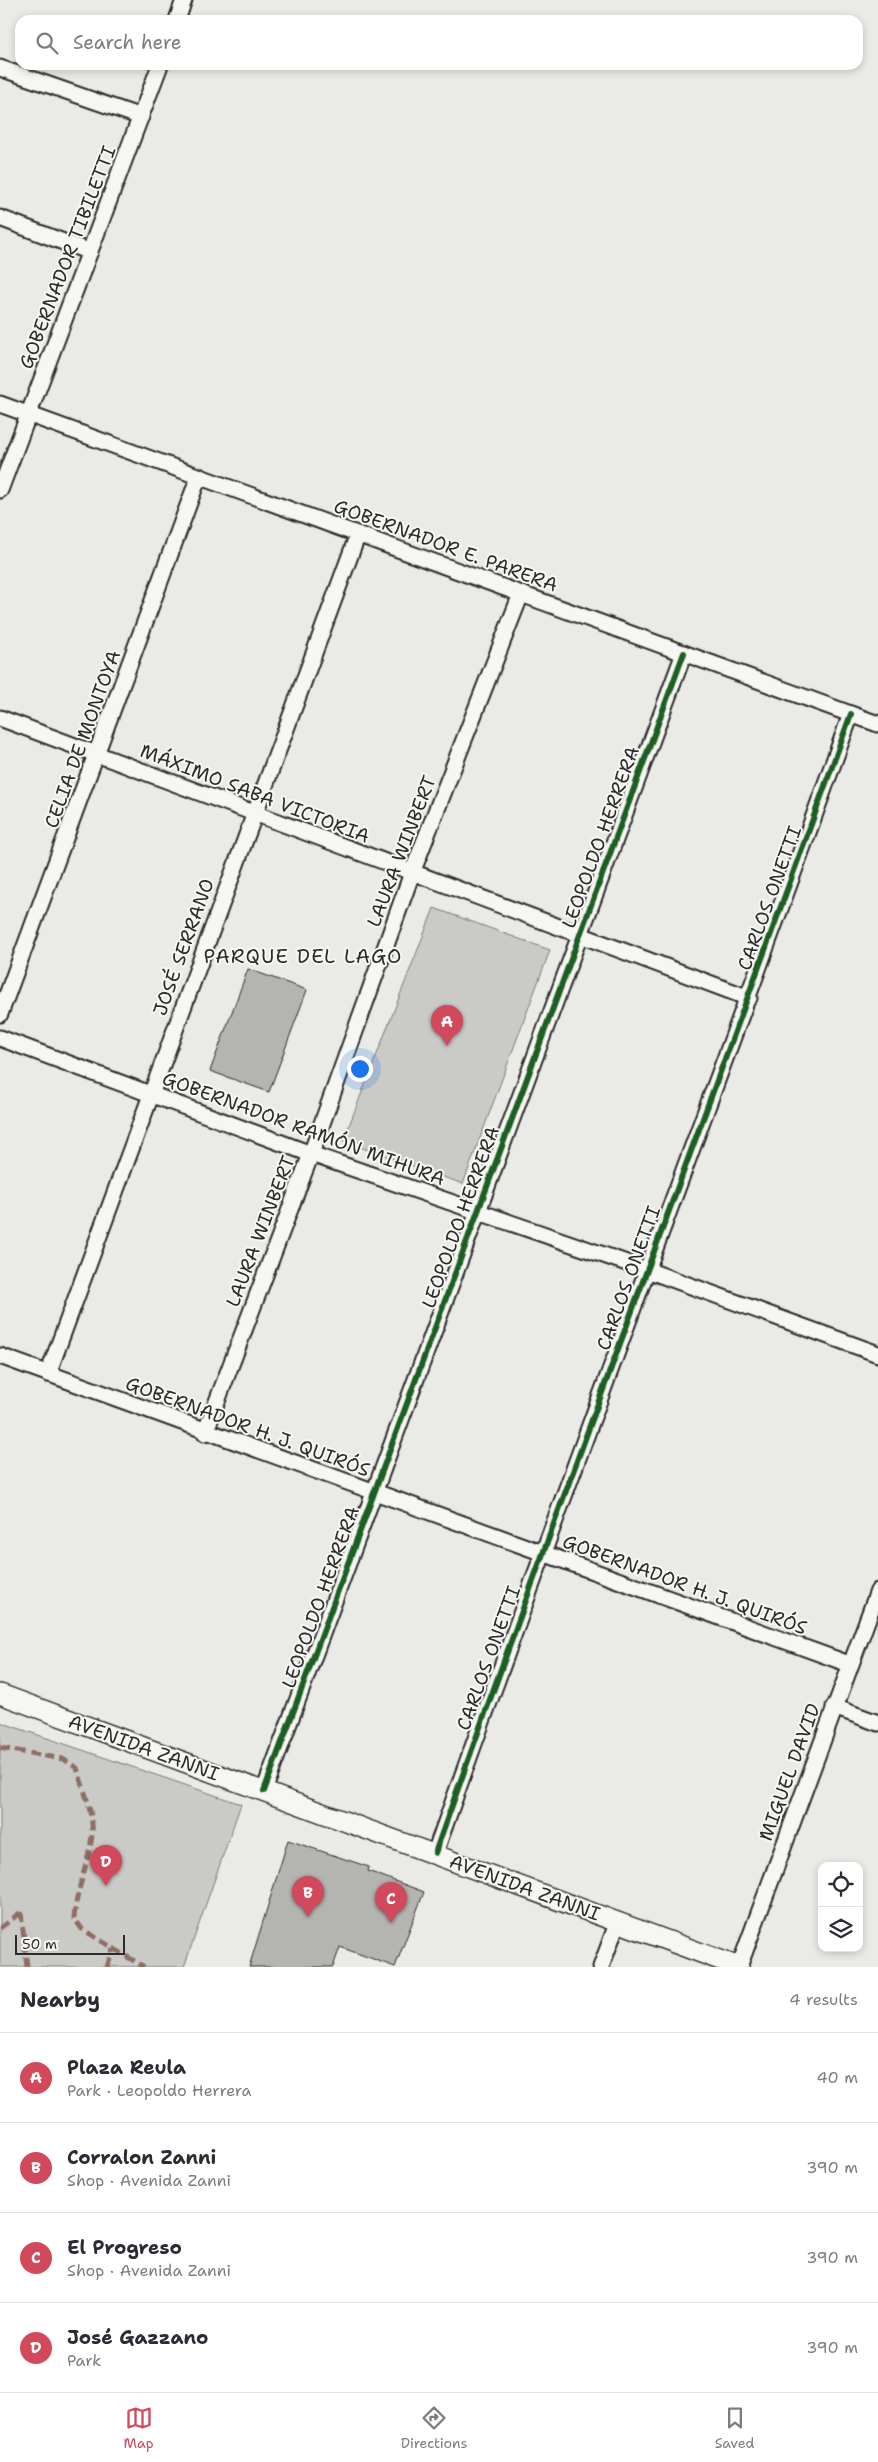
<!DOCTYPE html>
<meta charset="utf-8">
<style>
body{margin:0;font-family:"Shantell Sans",sans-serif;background:#f7f7f7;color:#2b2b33}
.controls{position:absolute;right:15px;bottom:15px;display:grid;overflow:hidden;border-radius:10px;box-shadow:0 2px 8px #0003}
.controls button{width:45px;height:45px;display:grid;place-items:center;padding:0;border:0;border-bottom:1px solid #e1e1e2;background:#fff;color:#2b2b33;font:25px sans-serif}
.scale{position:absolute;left:15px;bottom:12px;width:110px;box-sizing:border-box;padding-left:5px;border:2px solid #2b2b2b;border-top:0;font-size:14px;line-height:18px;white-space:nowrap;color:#2b2b2b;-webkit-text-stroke:4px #f6f6f2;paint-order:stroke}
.you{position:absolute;left:359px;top:1068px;width:18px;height:18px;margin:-12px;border:4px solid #fff;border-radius:50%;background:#1a73e8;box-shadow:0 0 0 8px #1a73e833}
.badge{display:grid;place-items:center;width:32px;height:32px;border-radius:50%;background:#d1495b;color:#fff;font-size:16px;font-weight:700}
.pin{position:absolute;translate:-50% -41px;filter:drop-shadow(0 1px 2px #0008)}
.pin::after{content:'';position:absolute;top:26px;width:18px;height:15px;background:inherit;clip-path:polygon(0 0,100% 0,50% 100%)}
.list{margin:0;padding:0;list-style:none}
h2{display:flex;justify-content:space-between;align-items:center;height:65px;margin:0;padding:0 20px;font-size:21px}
h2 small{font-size:16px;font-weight:400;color:#7c7c81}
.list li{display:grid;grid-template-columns:32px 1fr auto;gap:15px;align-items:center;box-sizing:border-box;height:90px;padding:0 20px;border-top:1px solid #e1e1e2}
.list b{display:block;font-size:19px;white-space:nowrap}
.list p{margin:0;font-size:16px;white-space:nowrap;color:#7c7c81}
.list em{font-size:16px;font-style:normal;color:#7c7c81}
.icon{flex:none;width:28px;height:28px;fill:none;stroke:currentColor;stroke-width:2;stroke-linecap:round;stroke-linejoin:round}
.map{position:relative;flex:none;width:878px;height:1967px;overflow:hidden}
.search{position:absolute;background:#fff;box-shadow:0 2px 8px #0003;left:15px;right:15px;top:15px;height:55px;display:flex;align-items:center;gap:12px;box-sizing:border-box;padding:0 18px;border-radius:15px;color:#7c7c81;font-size:19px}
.sheet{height:425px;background:#fff}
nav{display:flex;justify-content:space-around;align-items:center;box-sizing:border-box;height:70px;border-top:1px solid #e1e1e2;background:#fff;font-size:14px;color:#7c7c81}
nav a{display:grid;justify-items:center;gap:2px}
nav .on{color:#d1495b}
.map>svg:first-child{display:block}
.green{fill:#cacac7;stroke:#7a7a79}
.building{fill:#b4b4b1;stroke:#2b2b2b}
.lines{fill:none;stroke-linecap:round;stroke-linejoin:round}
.minor-casing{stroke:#2b2b2b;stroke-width:19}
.major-casing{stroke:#2b2b2b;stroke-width:22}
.minor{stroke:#f6f6f2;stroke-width:15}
.major{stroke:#f6f6f2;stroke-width:19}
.quiet{stroke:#8d6e63;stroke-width:5;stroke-dasharray:10 5;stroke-linecap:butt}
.cycleway-casing{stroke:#f6f6f2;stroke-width:9}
.cycleway{stroke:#1b5e20;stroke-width:6}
.labels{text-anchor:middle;stroke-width:4;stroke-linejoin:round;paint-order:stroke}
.street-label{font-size:19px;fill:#2b2b2b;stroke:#f6f6f2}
.neighbourhood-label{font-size:20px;letter-spacing:1px;fill:#2b2b2b;stroke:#f6f6f2}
</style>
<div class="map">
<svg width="878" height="1967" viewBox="0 0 878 1967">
<rect width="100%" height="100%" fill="#eaeae6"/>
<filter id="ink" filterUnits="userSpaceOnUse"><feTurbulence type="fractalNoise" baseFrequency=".02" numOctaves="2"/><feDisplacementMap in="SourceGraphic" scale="10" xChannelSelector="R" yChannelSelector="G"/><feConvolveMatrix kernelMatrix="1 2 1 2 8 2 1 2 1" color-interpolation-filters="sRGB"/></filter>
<g filter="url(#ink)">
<path class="green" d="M434,908L550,950L463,1184L343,1141Z
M0,1722L241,1804L184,1967H0Z"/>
<path class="building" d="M248,969L307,990L269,1092L210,1071Z
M288,1840L369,1867L368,1871L424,1892L395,1967L340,1947L333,1967H249Z"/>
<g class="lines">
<defs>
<path id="minor" d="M177,20L184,0
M0,68L141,117
M0,218L90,252
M0,404L878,724
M0,490L160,65
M0,718L749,998
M0,1014L199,476
M0,1038L311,1154L647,1270L878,1354
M0,1356L849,1664
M48,1374L358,534
M205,1433L311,1154L412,873L521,594
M834,1707L878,1723
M264,1791L684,653
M435,1853C570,1472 714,1094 851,714
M601,1967L618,1921
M739,1967L878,1591"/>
<path id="major" d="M0,1694L739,1967"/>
</defs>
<use href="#minor" class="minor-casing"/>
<use href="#major" class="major-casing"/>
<use href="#minor" class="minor"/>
<use href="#major" class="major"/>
<path class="quiet" d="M0,1748L63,1759L77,1768C83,1788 94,1814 92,1835C89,1863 76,1890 74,1918L82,1929L144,1967
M21,1912L27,1967
M0,1928L21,1912
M107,1967L113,1949"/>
<defs>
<path id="cycleway" d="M264,1791L684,653
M435,1853C570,1472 714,1094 851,714"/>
</defs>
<use href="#cycleway" class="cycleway-casing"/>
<use href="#cycleway" class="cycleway"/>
</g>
</g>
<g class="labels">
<g class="street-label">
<text transform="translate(67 257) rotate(-69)" y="7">GOBERNADOR TIBILETTI</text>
<text transform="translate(446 545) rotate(20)" y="7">GOBERNADOR E. PARERA</text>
<text transform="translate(82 739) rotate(-70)" y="7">CELIA DE MONTOYA</text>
<text transform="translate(255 793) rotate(21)" y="7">MÁXIMO SABA VICTORIA</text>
<text transform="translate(600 837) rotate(-70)" y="7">LEOPOLDO HERRERA</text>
<text transform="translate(401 851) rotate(-69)" y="7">LAURA WINBERT</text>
<text transform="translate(769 898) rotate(-70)" y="7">CARLOS ONETTI</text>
<text transform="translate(183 947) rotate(-70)" y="7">JOSÉ SERRANO</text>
<text transform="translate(304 1128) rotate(20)" y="7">GOBERNADOR RAMÓN MIHURA</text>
<text transform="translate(460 1217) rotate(-70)" y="7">LEOPOLDO HERRERA</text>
<text transform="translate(260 1231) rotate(-69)" y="7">LAURA WINBERT</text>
<text transform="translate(628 1278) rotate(-70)" y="7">CARLOS ONETTI</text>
<text transform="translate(248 1426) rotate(20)" y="7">GOBERNADOR H. J. QUIRÓS</text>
<text transform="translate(685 1584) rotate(20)" y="7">GOBERNADOR H. J. QUIRÓS</text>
<text transform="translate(320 1597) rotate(-70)" y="7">LEOPOLDO HERRERA</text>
<text transform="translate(488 1658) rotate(-70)" y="7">CARLOS ONETTI</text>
<text transform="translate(144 1747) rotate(20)" y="7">AVENIDA ZANNI</text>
<text transform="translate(789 1772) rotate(-70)" y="7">MIGUEL DAVID</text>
<text transform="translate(525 1887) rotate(20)" y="7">AVENIDA ZANNI</text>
</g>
<g class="neighbourhood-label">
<text x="303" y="963">PARQUE DEL LAGO</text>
</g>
</g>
</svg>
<div class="controls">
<button><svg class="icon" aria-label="locate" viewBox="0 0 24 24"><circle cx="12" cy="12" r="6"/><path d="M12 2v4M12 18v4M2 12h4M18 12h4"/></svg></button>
<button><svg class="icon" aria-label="layers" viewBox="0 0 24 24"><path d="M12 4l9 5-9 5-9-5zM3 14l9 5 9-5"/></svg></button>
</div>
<div class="scale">50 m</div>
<div class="you"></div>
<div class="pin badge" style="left:447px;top:1046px">A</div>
<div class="pin badge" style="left:308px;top:1917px">B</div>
<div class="pin badge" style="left:391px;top:1923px">C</div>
<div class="pin badge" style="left:106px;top:1886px">D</div>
<div class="search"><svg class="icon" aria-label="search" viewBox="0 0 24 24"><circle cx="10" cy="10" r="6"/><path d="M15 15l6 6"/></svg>Search here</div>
</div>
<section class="sheet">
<h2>Nearby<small>4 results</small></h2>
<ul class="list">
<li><span class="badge">A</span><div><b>Plaza Reula</b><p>Park · Leopoldo Herrera</p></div><em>40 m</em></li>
<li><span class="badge">B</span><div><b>Corralon Zanni</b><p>Shop · Avenida Zanni</p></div><em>390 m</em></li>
<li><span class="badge">C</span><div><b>El Progreso</b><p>Shop · Avenida Zanni</p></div><em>390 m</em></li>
<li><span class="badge">D</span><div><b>José Gazzano</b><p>Park</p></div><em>390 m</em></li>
</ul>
</section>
<nav>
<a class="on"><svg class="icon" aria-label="map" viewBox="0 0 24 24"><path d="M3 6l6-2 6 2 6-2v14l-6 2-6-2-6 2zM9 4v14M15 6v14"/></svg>Map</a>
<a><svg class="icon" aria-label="directions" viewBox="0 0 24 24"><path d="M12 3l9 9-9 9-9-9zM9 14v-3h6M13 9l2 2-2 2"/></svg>Directions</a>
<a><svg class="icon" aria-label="saved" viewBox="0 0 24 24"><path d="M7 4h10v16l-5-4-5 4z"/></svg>Saved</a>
</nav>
